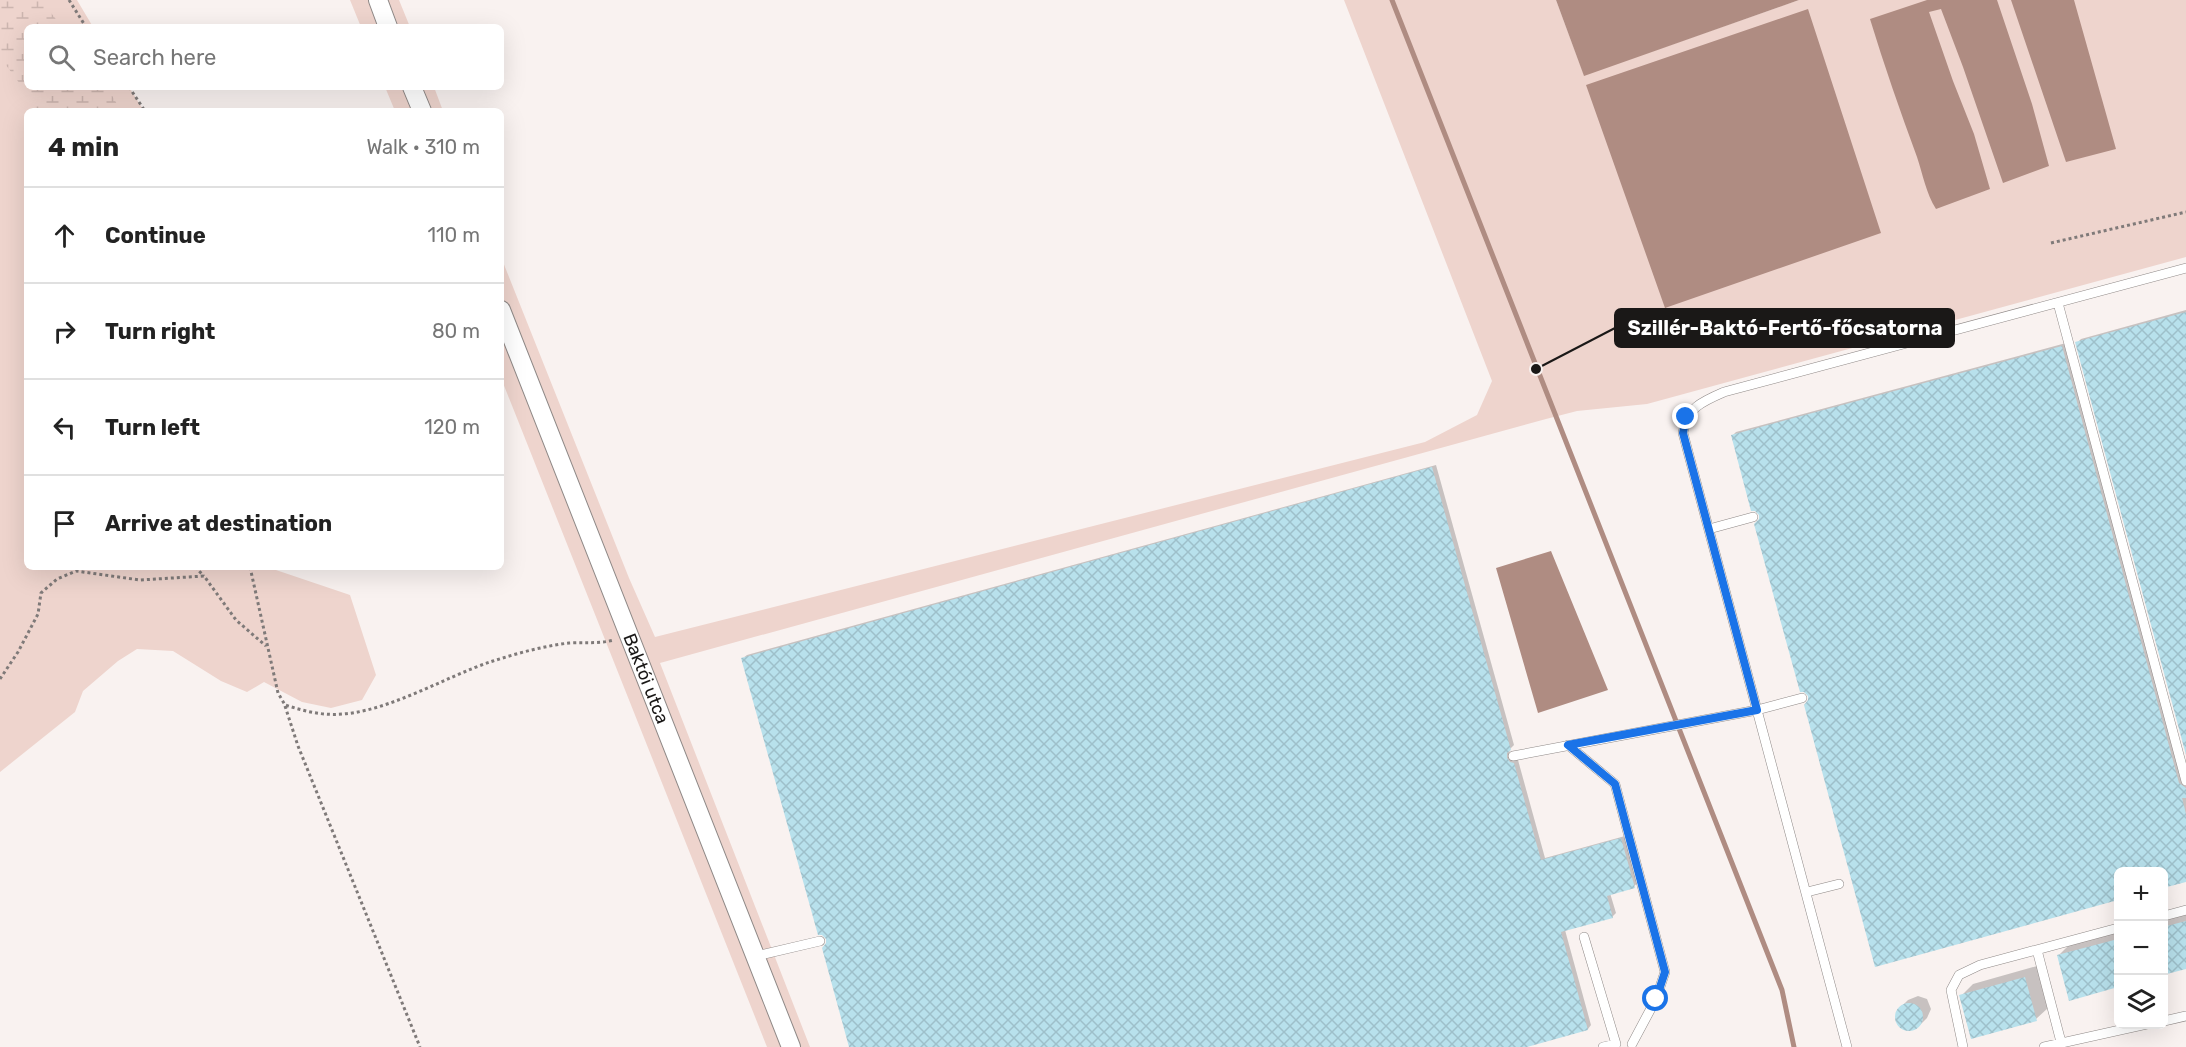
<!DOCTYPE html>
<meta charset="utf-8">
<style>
body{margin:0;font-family:Rubik,sans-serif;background:#f2f2f2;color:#222}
.controls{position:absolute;right:18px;bottom:18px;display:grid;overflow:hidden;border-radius:9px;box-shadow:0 6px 24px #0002}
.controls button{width:54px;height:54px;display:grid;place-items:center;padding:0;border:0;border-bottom:2px solid #e0e0e0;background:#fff;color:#222;font:30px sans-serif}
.stop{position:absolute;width:18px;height:18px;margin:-14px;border:4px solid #1a73e8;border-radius:50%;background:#fff}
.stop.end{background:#1a73e8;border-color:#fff;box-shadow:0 2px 6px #0008}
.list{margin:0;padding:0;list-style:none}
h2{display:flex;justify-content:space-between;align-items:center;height:78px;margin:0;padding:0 24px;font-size:26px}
h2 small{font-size:20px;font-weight:400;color:#767676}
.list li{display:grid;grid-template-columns:39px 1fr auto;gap:18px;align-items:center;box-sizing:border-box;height:96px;padding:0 24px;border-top:2px solid #e0e0e0}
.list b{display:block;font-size:22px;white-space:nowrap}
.list em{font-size:20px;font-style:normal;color:#767676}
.icon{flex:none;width:33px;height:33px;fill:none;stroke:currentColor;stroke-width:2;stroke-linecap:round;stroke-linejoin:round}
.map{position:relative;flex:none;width:2186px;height:1047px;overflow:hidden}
.search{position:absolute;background:#fff;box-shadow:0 6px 24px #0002;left:24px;top:24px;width:480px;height:66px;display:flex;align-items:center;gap:15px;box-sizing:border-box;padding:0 21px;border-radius:9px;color:#767676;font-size:22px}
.panel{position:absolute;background:#fff;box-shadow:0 6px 24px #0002;left:24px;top:108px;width:480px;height:462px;border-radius:9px}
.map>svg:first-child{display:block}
.grass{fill:#eed4cd}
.wetland{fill:url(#wetland-marsh)}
.water{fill:#af8c82}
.shadow{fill:#0003}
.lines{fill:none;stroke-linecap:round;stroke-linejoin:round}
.stream{stroke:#af8c82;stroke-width:5}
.building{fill:url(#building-cross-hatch)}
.service-casing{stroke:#8f8987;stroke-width:10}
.minor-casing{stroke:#8f8987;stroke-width:20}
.path{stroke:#7f7a79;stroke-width:3;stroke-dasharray:3 3;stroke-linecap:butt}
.service{stroke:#fff;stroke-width:9}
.minor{stroke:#fff;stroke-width:18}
.route{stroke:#1a73e8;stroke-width:8}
.labels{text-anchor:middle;stroke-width:5;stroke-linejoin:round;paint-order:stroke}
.street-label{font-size:18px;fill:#1a1817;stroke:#f9f2f0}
.leader{fill:none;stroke:#1a1817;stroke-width:2}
.callout-dot{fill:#1a1817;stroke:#f9f2f0;stroke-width:2}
.callout{fill:#1a1817;stroke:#1a1817;stroke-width:2}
.callout-label{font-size:20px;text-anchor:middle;font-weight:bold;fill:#fff}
</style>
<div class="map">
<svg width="2186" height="1047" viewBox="0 0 2186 1047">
<defs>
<pattern id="wetland-marsh" width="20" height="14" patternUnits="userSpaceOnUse" patternTransform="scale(1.5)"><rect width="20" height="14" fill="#eed4cd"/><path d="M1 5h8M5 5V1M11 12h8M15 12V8" fill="none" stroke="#ccb5af"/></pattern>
<pattern id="building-cross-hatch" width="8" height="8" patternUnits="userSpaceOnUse" patternTransform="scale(1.5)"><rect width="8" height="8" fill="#b8e1ec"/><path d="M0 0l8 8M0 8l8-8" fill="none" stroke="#9ec0ca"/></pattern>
</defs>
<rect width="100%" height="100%" fill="#f9f2f0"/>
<path class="grass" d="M0,0H77L93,27H27V87H129L144,111H27V567H270L273,569L350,595L376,675L362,700L331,708L302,702L264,682L247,692L221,681L173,651L137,649L118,661L83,691L75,712L0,772Z
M350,0H399L410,27H361Z
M1344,0H1556L1584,75L1799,0H2186V257L1647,404L1577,411L1546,419L660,663L810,1047H767L501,378V257L629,578L655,637L1425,442L1477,415L1492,381Z
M385,87H434L443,111H395Z"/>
<path class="wetland" d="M0,0H41L62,27H27V87H107L121,111H36L20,84L0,57Z"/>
<path class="water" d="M1556,0H1799L1584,76Z
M1927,0H1997L2032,104L2049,166L2003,183L1963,67L1941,9L1929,12L1953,81L1974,134L1990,189L1936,209C1926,193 1923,175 1917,157C1900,111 1884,65 1870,19Z
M2011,0H2074L2116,149L2066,162Z
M1808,9L1881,233L1665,308L1586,85Z
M1551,551L1608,690L1538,713L1496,568Z"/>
<path class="shadow" d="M2186,310V749L2077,343L2081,339Z
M2066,343L2186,783V881L2164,872H2118V899L1876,965L1810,701L1761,519L1732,436L1736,432Z
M1436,465L1514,745L1510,749L1509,754L1518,760L1545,858L1625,836L1638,883L1634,886L1610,893L1616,913L1612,917L1565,930L1591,1025L1588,1029L1521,1047H851L828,944L743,658L747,655Z
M2186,910V968L2164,974V916Z
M2118,928V986L2070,999L2058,956L2074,940Z
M2037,966L2048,1008L2036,1019L1961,996L1973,984Z
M1918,996L1927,999L1931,1009L1927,1018L1919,1026L1909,1030L1900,1026L1896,1017L1900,1008L1908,1000Z"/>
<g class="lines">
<path class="stream" d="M1392,0L1782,990L1794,1047"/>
</g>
<path class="building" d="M2186,312V755L2075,342Z
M2062,346L2179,783L2186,788V798H2182L2186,814V882L2163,888V872H2118V900L1875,967L1804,705L1808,700V696L1804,692H1800L1754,524L1759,519V515L1755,511H1751L1731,435Z
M1432,467L1511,750L1507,753V758L1510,762L1514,763L1541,860L1621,838L1635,888L1607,896L1613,918L1561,932L1588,1030L1527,1047H849L822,948L826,943V939L822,935H818L741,658Z
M2186,921V969L2163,975V927Z
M2118,939V987L2069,1001L2057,955Z
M2025,977L2037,1021L1971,1039L1959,995Z
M1895 1017a14 14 0 1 1 28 0a14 14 0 1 1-28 0Z"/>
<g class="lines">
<defs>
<path id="service" d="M2058,303L2186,781
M1709,529L1753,517
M1568,745L1615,784L1665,972L1656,999L1632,1044
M1513,756L1757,710L1802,698
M1807,892L1839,884
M2164,916L2186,910
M1584,937L1616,1044L1603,1047
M2037,950L2061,1042
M756,956L820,941
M2164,1021L2186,1016
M1847,1047L1683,433C1686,408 1703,401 1724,392L2186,268
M1963,1047L1951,990L1959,975L1980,965L2118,928
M2044,1047L2147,1024"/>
<g id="minor">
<path d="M378,0L388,27"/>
<path d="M412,87L422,111"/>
<path id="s1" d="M501,310L791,1047"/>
</g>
</defs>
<use href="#service" class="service-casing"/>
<use href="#minor" class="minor-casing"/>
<path class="path" d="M69,0L86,27
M129,87L145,111
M2051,243L2186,212
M195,567L204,576
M250,567L278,693L285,705C298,709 311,713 325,714C378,719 443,677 493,661C518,653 544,646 569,643C585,642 599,644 614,640
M0,679L18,652L38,614L41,593L57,579L76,571L140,580L204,576L236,620L266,646
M285,706L298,746L420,1047"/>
<use href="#service" class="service"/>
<use href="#minor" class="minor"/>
</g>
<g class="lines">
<path class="route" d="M1656,999L1665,972L1615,784L1568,745L1757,710L1683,433L1686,417"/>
</g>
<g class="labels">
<g class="street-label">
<text dy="6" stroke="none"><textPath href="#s1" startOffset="396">Baktói utca</textPath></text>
</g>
</g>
<path class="leader" d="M1536 369L1615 328"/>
<circle class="callout-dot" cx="1536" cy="369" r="6"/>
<rect class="callout" x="1615" y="309" width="339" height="38" rx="6"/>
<g class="callout-label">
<text x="1785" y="335">Szillér-Baktó-Fertő-főcsatorna</text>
</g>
</svg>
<div class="controls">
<button>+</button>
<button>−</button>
<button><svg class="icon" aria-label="layers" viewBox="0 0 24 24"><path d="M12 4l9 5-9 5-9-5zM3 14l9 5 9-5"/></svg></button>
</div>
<div class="stop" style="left:1656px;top:999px"></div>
<div class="stop end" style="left:1686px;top:417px"></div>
<div class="search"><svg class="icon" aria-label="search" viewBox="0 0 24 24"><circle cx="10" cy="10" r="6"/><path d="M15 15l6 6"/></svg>Search here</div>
<section class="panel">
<h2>4 min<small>Walk · 310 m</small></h2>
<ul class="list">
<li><svg class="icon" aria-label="ahead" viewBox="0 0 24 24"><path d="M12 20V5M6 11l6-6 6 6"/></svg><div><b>Continue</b></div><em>110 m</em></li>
<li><svg class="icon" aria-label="right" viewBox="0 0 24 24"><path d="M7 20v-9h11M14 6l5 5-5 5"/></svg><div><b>Turn right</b></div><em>80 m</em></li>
<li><svg class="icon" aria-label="left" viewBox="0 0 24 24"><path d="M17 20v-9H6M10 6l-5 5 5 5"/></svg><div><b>Turn left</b></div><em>120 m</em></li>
<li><svg class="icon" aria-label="arrive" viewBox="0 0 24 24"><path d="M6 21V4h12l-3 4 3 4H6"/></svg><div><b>Arrive at destination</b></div></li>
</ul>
</section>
</div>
